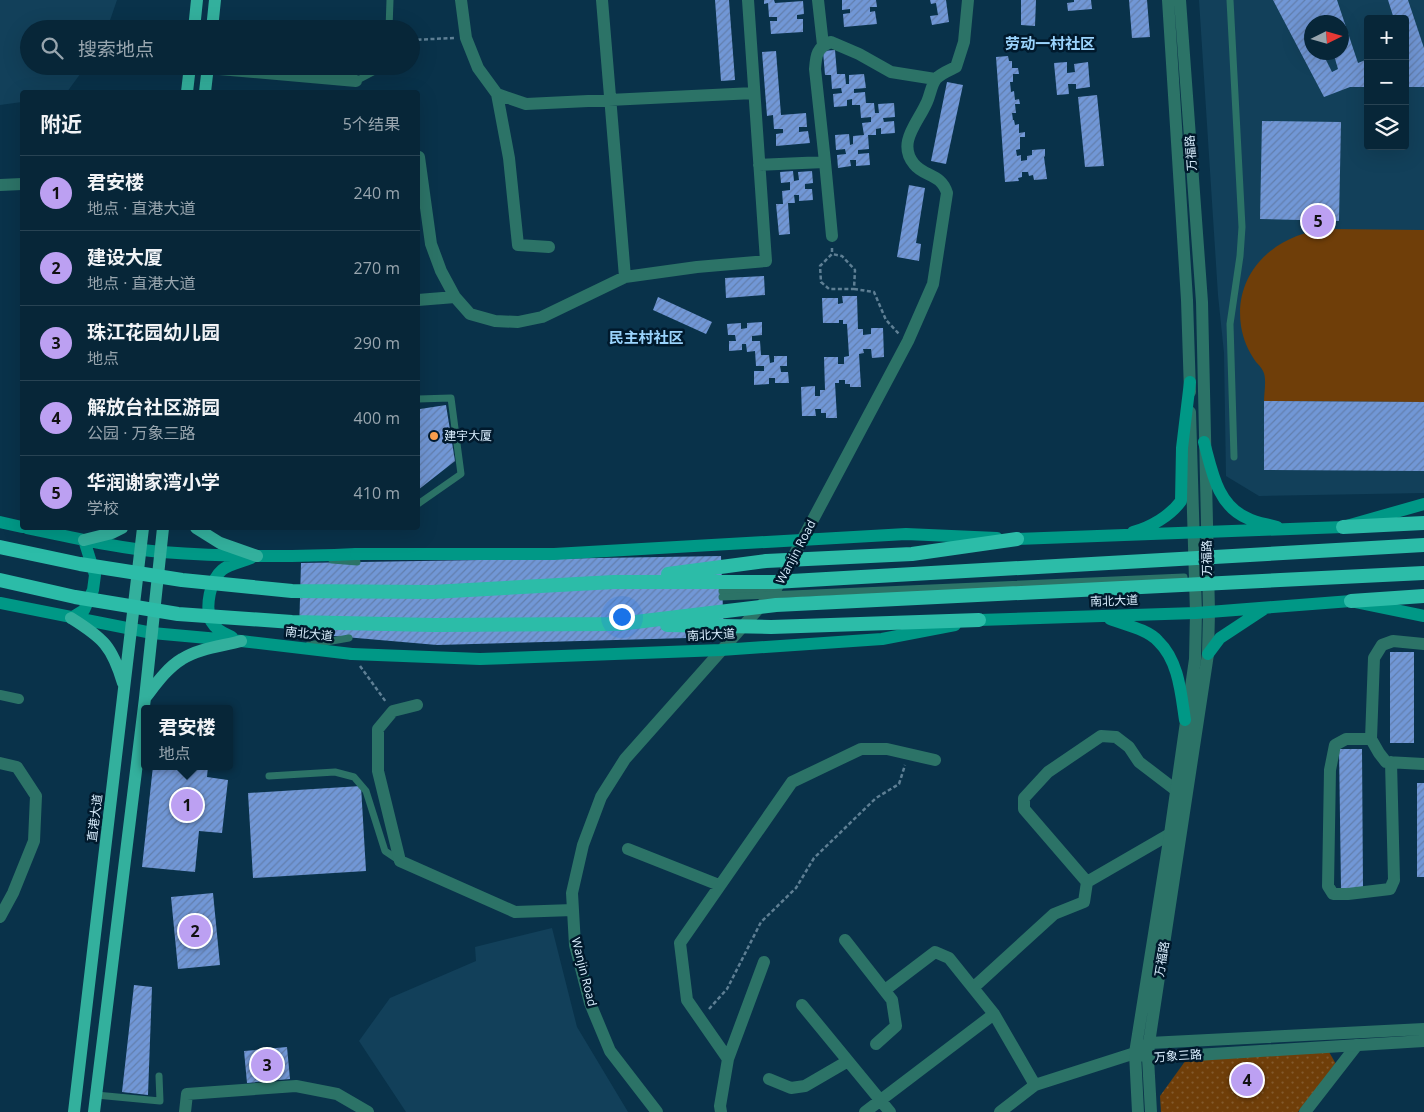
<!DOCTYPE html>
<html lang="zh">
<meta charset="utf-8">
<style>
body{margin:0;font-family:"Open Sans","Noto Sans SC",sans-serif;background:#102e40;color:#f1f3f6}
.controls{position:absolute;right:15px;top:15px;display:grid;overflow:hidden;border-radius:5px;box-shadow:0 5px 20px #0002}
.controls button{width:45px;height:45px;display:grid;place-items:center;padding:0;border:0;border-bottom:1px solid #284353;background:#072638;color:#f1f3f6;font:25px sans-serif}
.compass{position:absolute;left:1304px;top:15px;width:45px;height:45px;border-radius:50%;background:#072638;box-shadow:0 5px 20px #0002;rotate:85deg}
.you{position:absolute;left:621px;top:616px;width:18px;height:18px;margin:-12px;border:4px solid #fff;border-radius:50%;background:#1a73e8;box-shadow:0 0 0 8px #1a73e833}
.badge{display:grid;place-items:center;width:32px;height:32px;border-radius:50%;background:#bca0f2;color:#111;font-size:16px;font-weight:700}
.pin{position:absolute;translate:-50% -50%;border:2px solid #fff;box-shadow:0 1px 5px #0006}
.popup{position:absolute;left:141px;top:705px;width:92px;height:65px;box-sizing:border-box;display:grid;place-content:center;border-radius:5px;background:#072638;filter:drop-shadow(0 1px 4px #0005);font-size:16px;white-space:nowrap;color:#98a5ae}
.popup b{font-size:19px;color:#f1f3f6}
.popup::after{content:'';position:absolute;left:50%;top:100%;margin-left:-10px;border:10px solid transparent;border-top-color:#072638}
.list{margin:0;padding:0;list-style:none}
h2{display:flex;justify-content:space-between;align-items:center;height:65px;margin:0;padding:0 20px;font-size:21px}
h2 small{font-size:16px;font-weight:400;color:#98a5ae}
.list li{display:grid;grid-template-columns:32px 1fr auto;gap:15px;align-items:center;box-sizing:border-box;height:75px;padding:0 20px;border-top:1px solid #284353}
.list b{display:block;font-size:19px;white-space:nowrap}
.list p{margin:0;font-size:16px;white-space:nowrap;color:#98a5ae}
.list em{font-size:16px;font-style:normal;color:#98a5ae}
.icon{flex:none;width:28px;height:28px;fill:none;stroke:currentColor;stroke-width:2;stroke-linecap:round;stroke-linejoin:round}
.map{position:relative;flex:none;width:1424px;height:1112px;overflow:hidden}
.search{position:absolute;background:#072638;box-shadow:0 5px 20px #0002;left:20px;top:20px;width:400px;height:55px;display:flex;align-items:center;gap:12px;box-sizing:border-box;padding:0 18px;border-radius:28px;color:#98a5ae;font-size:19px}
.panel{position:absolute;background:#072638;box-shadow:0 5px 20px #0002;left:20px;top:90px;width:400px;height:440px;border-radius:5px}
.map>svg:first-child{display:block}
.built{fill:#12405a;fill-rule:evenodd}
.green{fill:url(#green-dots)}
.pitch{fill:#6f3e09}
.building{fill:url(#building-hatch);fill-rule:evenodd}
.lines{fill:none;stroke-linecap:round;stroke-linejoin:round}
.path{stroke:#5e7f94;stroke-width:2.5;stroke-dasharray:4 2.5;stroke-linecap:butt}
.service{stroke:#2c7367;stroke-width:7}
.pedestrian{stroke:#2c7367;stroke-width:10}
.minor{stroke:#2c7367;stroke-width:12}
.tertiary{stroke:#2c7367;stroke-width:12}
.secondary{stroke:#009886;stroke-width:12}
.primary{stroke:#33b09d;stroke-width:12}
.trunk{stroke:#2cbca8;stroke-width:14}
.service-bridge{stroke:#2c7367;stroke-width:7}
.secondary-bridge{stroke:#009886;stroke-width:12}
.trunk-bridge{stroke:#2cbca8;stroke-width:14}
.poi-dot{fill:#fa9f4e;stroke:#00192c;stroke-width:2}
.labels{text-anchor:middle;stroke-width:5;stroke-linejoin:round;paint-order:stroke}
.street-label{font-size:12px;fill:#d9eefe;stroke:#00192c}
.poi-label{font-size:12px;fill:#d9eefe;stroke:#00192c;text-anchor:start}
.quarter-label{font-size:15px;font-weight:bold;fill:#9bd4fd;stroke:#00192c}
</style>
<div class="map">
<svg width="1424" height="1112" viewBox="0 0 1424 1112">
<defs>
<pattern id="green-dots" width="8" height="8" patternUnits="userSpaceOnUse" patternTransform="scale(1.25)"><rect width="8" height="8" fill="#6f3e09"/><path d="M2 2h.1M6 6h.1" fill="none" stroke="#835a2e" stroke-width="1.8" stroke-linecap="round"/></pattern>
<pattern id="building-hatch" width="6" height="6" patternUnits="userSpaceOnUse" patternTransform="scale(1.25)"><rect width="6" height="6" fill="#7197d6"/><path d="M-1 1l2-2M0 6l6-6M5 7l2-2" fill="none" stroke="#637fad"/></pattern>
</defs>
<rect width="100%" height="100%" fill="#09324a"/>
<path class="built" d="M0,0H117L107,29H29V66H86L67,92H22V102L0,105Z
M1199,0H1424V493L1259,496L1226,476L1224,353L1218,295ZM1368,19H1405V146H1368ZM1312,22H1342V52H1312Z
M552,928L577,1027L628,1112H406L359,1041L390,998L476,961L475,947Z"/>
<path class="green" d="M1329,1052L1336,1064L1298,1112H1161L1160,1096L1186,1060Z"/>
<path class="pitch" d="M1328,229L1424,230V402L1264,401C1264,393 1267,378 1263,371C1261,367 1258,364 1256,362C1248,351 1243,339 1241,326C1233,271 1277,233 1328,229Z"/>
<path class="building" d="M715,0H729L735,80L721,81Z
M764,0H774L775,3L803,1L804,14L797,15V19H803V32L771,34L770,21H777V17H769L768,3L764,4Z
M842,0H876L877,7H870V12L875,11L877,24L844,27L843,14L850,13V9L842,10Z
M930,0H946L949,22L932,25L930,16L938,15L936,3L931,4Z
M1021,0H1036L1035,26L1021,25Z
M1074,0H1091L1092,9L1068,11L1067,3L1074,2Z
M1129,0H1147L1150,37L1132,38Z
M1273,0H1337L1358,63L1368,59V87H1350L1324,97ZM1322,20V22H1342V52H1333L1338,69L1332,72L1322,52H1312V33L1308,25Z
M1388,0H1408L1424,48V87H1405V64L1408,63L1405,54V19H1394Z
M835,50L837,74H845L846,84H849V75L864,74L866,88L854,89V93L865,92L866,103H874L875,113H879L878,104L894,103L895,117L883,118L884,122L894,121L895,133L881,134V128L876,129V135H868L869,149L858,150V154L869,153L870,165L856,166V160H850L851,166L838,168L837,155L846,154L845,149L836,150L835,135L849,134L850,145L853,144V136L864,135L862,123L871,122V117L861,118L860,105H852V99L847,100V106L834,107L833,94L842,93L841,88L832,89L831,75H825L823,51Z
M776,51L781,115L806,113L807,127H799V132L808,131L810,143L776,146V134L783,133V129H774L773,115L767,116L762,52Z
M1008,56L1009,61H1012V68H1018L1019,74H1013V82H1010L1011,92L1014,91L1015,100L1019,99L1020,104H1015L1016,113H1012L1013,120H1014L1015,125L1019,124V133L1025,132V137H1020V149L1016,150L1017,156L1021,155V161L1027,160V156L1032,155V150L1045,149V156L1044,157L1047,179L1034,180L1033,175L1029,176L1028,172H1022V177L1018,178L1019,181L1005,182L996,57Z
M1067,62V73L1075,72L1074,64L1088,62L1090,87L1076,89V84H1068L1069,94L1057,95L1054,63Z
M947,82L963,85L946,164L931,161Z
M1097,95L1104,166L1085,167L1078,97Z
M1262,121L1341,122L1339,221L1260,219Z
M793,171L794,181L799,180L798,172L812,171L813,183L805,184V189H812L813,200L799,201V195H794L795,203H788L790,234L779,235L776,204H783L782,191L790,190V182L781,183L780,172Z
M909,185L925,188L916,243L921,244L919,261L897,257Z
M764,276L765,295L726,298L725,278Z
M842,296H857L858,329H863V335L871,334V328H883L884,357L872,358L871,349H863L864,353L859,354L861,387H850V384H845V380H839V383H835L837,418H826V413H821V409H815L816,416H802L801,387L815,386V396H820V390H825L824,357H838V364H844V357L849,356L847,324H843V320H839V323H823L822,298H838V304L843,303Z
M658,297L712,322L706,334L653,310Z
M762,322V335L752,336V341H760L761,355H769L770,363L774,362V356H787V366H780L781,372H788L789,383H775V378H769V384L754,385V371H764V366H756L755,351L747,352L746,344H742V350L729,351V341H736L735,335H728L727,324L741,323V329L747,328V323Z
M1264,401L1424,402V471L1264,470Z
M446,405L455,461L418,490V411L420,409Z
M721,556L724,637L437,645L299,633L301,563Z
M1390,652H1414V743H1390Z
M1339,749H1362L1363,889H1341Z
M153,766H208L207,777L228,780L222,833L199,831L195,872L142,867Z
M1417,783H1424V877H1417Z
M361,786L366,871L253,878L248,793Z
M213,893L220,965L178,969L171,897Z
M134,985L152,987L148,1095L122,1092Z
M287,1047L290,1079L247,1083L244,1051Z"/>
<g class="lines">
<path class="path" d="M411,40L454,38
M832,248V254L820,266L821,282L829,289H854L855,270L842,256L832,254
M854,289L874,292L886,320L899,334
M360,666L386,702
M709,1009L727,989L761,922L796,888L814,858L876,798L899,784L905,765"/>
<path class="service" d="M1230,0L1242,227L1240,256L1230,324L1234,457
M389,29L390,0
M356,81L375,71L378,66
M418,399L451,398L461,474L418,504
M332,560L357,562
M722,591L776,589
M309,645L349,638
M269,776L335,772L354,777L366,791L385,851L400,861
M96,1095L160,1101L159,1076"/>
<path class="pedestrian" d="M0,695L19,699"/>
<path class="minor" d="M461,0L466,38L478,68L497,94L509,158L518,245L549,247
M602,0L625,277
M818,0L823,45
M208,68L356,81
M497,94L526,104L754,93
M419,157L431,244L441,271L455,297L470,314L495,321L518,322L542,317L625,277L697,267L766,261L748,0
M825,162L832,236
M759,165L825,162L815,69C816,55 817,47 831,42L859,54L891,72L935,79
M418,300L455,297
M1424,644L1393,641L1382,645L1374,658L1371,739L1379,753L1386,762L1424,764
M417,705L393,711L378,729V771L400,861L515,912L573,910
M1371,739H1346L1335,745L1330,770L1328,886L1333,894H1348L1390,889L1394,880L1391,762
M0,763L17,767L36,796L34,841L13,893L0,917
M628,849L719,885
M1087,882L1170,834
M845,940L892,1000L896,1026L876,1044
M973,988L1054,914L1084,902L1087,882L1024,809V798L1048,772L1101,736L1116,737L1129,747L1139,762L1177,791
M885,990L935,952L949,958L994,1014L1035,1085
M802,1005L890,1112
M728,1059L687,1000L680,943L792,782L861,749H887L935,760
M769,1079L791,1088L805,1086L848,1061
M185,1112L187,1094L296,1086L337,1094L368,1112
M657,1112L610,1051L590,1003L575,945L572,893L583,845L601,797L625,759L776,589L908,341L933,284L947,193C941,173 924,177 914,164C897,143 917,124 926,104C930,97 931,85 936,79C940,74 950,70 956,67L964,42L968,0
M721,1112L720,1106L728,1059L764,962
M865,1112L994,1014
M1000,1112L1035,1085L1135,1053
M1305,1112L1357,1045"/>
<path class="tertiary" d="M1168,0L1187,300L1190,392
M0,185L22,184
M1143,1047L1149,1043L1424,1029
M1140,1054L1148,1058L1424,1041
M1138,1112L1135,1053L1170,834L1195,659L1196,613L1190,412
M1151,1112L1148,1058L1149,1043L1208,654L1209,612L1202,302L1180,0"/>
<path class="secondary" d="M1204,442C1212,471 1217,505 1247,518C1256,523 1267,524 1277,527
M0,522L22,527
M27,528C71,537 116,548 162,552C226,557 291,557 356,554
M1133,532C1151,527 1170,516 1181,501L1182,448L1190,382
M1017,539L1343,527L1424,504
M0,603L152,633L241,641L352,654
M71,618L84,610L93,590L95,575L84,540
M1110,619C1125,625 1147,629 1158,641C1179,661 1181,694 1185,720
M979,620L1196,613L1351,601L1424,616
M232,637C224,633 216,630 211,621C205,607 210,580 222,570C229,564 242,562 251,558
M1208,654L1220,638L1264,609"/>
<path class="primary" d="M194,29L197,0
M212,29L215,0
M187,92L190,66
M205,92L208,66
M196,528L220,543L257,556
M84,540L112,533L122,528
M71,618C103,638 112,646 123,683
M145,698C156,684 167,668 182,659C199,648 223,646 241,641
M74,1112L143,528
M94,1112L145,698L163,528"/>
<path class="trunk" d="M1343,527L1424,523
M1351,601L1424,596"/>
<path class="service-bridge" d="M722,597L1184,577"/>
<path class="secondary-bridge" d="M356,554H554L906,534L997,538
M352,654L480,659L721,650L882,639L955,625"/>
<path class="trunk-bridge" d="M0,547L80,564L182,580L292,591L432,592L614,582H774L1424,545
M668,574L766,561L912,554L1017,539
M0,580L75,597L178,614L292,622L434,625L619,624L776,605L1424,573
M667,625L771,627L979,620"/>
</g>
<circle class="poi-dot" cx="434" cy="436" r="5"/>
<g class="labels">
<g class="street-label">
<text transform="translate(1191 153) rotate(-94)" y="4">万福路</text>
<text transform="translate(796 552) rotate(-62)" y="4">Wanjin Road</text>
<text transform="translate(1207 558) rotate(-91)" y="4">万福路</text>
<text transform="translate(1114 601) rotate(-2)" y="4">南北大道</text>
<text transform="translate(309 634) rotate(6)" y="4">南北大道</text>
<text transform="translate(711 635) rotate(-3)" y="4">南北大道</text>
<text transform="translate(95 818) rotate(-83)" y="4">直港大道</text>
<text transform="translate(1162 959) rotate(-81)" y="4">万福路</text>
<text transform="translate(584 972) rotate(76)" y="4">Wanjin Road</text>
<text transform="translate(1178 1056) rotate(-4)" y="4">万象三路</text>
</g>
<g class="poi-label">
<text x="444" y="440">建宇大厦</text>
</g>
<g class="quarter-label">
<text x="1050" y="49">劳动一村社区</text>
<text x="646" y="343">民主村社区</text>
</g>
</g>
</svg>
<div class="controls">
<button>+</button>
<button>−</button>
<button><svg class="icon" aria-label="layers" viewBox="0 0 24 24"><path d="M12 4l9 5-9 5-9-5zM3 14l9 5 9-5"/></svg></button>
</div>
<svg class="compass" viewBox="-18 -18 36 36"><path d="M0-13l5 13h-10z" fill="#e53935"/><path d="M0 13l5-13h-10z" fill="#98a5ae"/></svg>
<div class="you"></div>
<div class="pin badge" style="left:187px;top:805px">1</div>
<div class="popup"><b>君安楼</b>地点</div>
<div class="pin badge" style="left:195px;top:931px">2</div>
<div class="pin badge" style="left:267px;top:1065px">3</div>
<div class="pin badge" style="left:1247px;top:1080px">4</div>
<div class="pin badge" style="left:1318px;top:221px">5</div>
<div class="search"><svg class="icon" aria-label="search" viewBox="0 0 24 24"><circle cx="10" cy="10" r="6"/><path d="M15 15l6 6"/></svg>搜索地点</div>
<section class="panel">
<h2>附近<small>5个结果</small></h2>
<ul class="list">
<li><span class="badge">1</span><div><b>君安楼</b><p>地点 · 直港大道</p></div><em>240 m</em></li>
<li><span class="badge">2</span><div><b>建设大厦</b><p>地点 · 直港大道</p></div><em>270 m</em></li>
<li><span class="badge">3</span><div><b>珠江花园幼儿园</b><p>地点</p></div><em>290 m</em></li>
<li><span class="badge">4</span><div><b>解放台社区游园</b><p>公园 · 万象三路</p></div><em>400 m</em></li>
<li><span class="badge">5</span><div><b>华润谢家湾小学</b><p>学校</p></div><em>410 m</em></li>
</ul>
</section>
</div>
